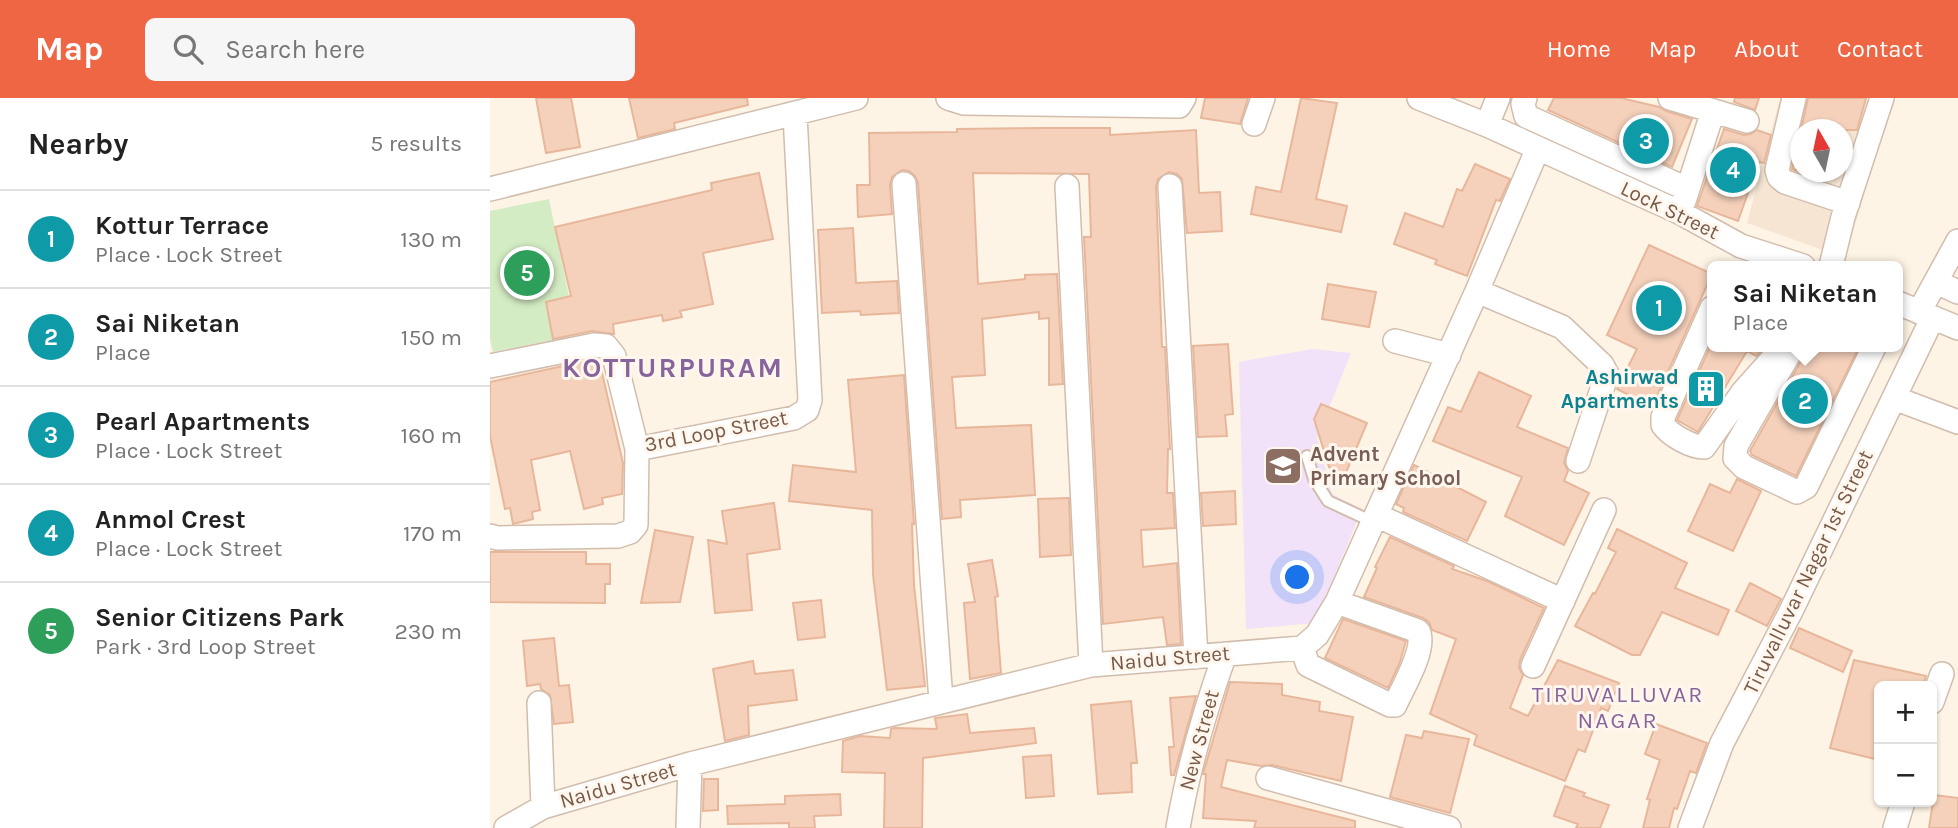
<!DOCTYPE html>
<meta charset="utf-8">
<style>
body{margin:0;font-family:Karla,sans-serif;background:#f6f6f6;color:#222}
.controls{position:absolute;right:21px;bottom:21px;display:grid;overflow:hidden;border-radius:10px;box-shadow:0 2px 5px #0004}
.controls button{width:63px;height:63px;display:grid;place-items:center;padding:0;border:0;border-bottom:2px solid #e0e0e0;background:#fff;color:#222;font:35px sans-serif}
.compass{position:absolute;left:1300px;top:21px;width:63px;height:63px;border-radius:50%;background:#fff;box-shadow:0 2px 5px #0004;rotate:351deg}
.you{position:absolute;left:808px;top:480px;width:24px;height:24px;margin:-18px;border:5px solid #fff;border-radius:50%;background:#1a73e8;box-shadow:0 0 0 10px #1a73e833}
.badge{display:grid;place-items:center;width:46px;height:46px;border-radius:50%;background:#e64;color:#fff;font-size:23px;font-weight:700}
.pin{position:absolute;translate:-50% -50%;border:4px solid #fff;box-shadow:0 2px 7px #0006}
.popup{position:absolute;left:1217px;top:163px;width:196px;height:91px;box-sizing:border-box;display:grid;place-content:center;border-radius:10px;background:#fff;filter:drop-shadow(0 2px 5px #0005);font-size:23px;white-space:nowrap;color:#767676}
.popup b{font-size:26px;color:#222}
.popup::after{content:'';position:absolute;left:50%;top:100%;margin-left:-14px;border:14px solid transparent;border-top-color:#fff}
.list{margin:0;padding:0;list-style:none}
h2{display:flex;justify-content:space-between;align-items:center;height:91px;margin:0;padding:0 28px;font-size:30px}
h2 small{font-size:23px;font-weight:400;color:#767676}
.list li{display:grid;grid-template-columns:46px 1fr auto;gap:21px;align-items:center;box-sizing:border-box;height:98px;padding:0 28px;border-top:2px solid #e0e0e0}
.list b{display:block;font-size:26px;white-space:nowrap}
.list p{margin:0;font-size:23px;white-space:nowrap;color:#767676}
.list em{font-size:23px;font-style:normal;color:#767676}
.icon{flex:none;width:38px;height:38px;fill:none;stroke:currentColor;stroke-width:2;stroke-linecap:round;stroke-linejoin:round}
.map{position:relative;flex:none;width:1468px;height:730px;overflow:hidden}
header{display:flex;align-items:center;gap:42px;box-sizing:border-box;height:98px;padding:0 35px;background:#e64;color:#fff}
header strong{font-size:33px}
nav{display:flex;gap:38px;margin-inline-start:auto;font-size:24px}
.search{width:490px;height:63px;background:#f6f6f6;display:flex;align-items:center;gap:18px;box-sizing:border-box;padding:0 24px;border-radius:10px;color:#767676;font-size:26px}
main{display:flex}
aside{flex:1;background:#fff}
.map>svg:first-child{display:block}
.residential{fill:#f6e5d3;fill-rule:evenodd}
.education{fill:#f1e2fa}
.park{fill:#d4ecc3}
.building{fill:#f5d1bb;stroke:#e8b79b;stroke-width:2}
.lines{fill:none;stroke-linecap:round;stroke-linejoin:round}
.lane-casing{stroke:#d2bdad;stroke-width:14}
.street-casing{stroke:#d2bdad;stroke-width:26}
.lane{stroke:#fff;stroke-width:10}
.street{stroke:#fff;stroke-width:23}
.labels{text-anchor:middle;stroke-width:6;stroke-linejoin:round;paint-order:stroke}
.street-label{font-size:21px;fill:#785948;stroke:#fff7ed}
.culture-label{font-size:21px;font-weight:bold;fill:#0d838f;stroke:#fff7ed;text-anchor:end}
.education-label{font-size:21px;font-weight:bold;fill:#785e54;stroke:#fff7ed;text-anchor:start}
.neighbourhood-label{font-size:23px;letter-spacing:2px;fill:#88649c;stroke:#fff7ed}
.district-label{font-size:28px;font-weight:bold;letter-spacing:2px;fill:#88649c;stroke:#fff7ed}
</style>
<header>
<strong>Map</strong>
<div class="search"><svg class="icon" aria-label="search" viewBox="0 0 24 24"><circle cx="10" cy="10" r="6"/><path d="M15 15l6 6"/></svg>Search here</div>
<nav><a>Home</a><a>Map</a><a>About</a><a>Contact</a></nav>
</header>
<main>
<aside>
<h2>Nearby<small>5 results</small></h2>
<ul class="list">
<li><span class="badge" style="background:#0f9aa8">1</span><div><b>Kottur Terrace</b><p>Place · Lock Street</p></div><em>130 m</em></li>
<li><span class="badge" style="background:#0f9aa8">2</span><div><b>Sai Niketan</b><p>Place</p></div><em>150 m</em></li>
<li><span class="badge" style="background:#0f9aa8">3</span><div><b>Pearl Apartments</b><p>Place · Lock Street</p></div><em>160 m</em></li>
<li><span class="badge" style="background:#0f9aa8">4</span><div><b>Anmol Crest</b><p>Place · Lock Street</p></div><em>170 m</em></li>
<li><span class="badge" style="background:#2e9e5b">5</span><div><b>Senior Citizens Park</b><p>Park · 3rd Loop Street</p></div><em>230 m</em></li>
</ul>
</aside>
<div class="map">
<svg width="1468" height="730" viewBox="0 0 1468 730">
<rect width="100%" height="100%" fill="#fef4e5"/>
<path class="residential" d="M1290,0H1403L1355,160L1257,125ZM1310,32H1352V74H1310Z"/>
<path class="education" d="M822,251L861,255L827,340L842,396L872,411L825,525L756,531L749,264Z"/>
<path class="park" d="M59,101L87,237L3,254L0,241V113Z"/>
<path class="building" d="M46,0H81L90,49L56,55Z
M139,0H257L258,7L184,25L185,31L148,40Z
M715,0H758L750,26L711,20Z
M811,0L847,5L826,101L857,108L851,134L761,116L766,89L791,94Z
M1064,0H1131L1169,9L1176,13L1202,21L1182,69L1058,12Z
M1245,0H1269L1265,12L1244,4Z
M1318,0H1376L1367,32H1311Z
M553,30H620V37L706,32L709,95L730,94L732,133L697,135L692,81L687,76L679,74L668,81L666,88L672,249H675L680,351H678L677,395H683L685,430L651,432L653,469L687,465L691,546L677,547L673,519L613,526L594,139H601L599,76L483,75L488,186L535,181V177L567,176L573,286L559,287V220L549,221V214L492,221L495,277L462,279L466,330L541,327L545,397L470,402L471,419L452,421L428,85L425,78L419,73L412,72L402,79L400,87L402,116L368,119L367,87H380L379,35L467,34V31Z
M1234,31L1254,37L1261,36L1267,32L1281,37L1274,65L1269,64L1248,123L1207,108Z
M1308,46L1311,47V74L1302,71Z
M985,66L1020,81L1010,103L1006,102L977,178L945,166L947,162L904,146L915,115L953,129L967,91L972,93Z
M269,75L283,141L213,155L223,206L190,213L192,219L173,223L172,217L123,226L124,236L102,233L63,241L56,204L81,198L65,129L222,92L221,85Z
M363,130L366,185L407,183L409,215L371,217L370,213L332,215L328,132Z
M1159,147L1222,176L1162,309L1127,291L1147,251L1117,237Z
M838,186L886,194L879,229L832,221Z
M738,246L743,316L735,317L737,338L708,339L703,248Z
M1220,249H1275L1266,258L1257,253L1208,334L1187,322Z
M1317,249H1369L1306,378L1262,357L1260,353L1315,256Z
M105,261L109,262L133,365L132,396L112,400L113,406L94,411L80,353L41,362L50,412L42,414L43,421L23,426L20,410L15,411L0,338V284Z
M989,274L1041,298L1027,329L1078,350L1074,365L1078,373L1074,383L1099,395L1074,447L1015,418L1032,379L943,343L958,309L971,314Z
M414,277L424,426H422L424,487L435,588L397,592L383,477L382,412L299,403L303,367L366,374L358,282Z
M831,306L877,325L855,377L839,369L824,321Z
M924,367L996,404L977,443L913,414L914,410L906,406Z
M1247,381L1271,393L1243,453L1198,433L1220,386L1240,395Z
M745,393L746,426L713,428L711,395Z
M579,400L581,457L550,459L548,401Z
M284,405L290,451L257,456L262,512L225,515L218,442L237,446L232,413Z
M1127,431L1197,465L1185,490L1239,512L1228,537L1172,514L1150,557H1142L1085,528L1103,495L1105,496L1126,454L1118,450Z
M165,432L203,439L190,504L151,505Z
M900,439L964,468L962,471L997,483L1054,510L1030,562L1029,570L1033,577L1020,610L1038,618L1068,562L1129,585L1118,613L1111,610L1095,654L1088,651L1075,683L984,647L987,637L940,616L966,541L942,532L939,524L933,520L874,499L887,470L885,469Z
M0,454H96V466H120V486H115V505L0,504Z
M502,462L508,498L505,499L511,575L480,581L474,505L485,504L478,466Z
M1260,485L1291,501L1277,528L1246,513Z
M331,502L335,539L308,542L303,505Z
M853,521L916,543L910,564L898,590L835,560Z
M1309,530L1362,553L1353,574L1300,550Z
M64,540L69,588L79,587L83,624L64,626L60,597L51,591L50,586L37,588L33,543Z
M1364,562L1436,578L1433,588H1389V662L1340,650Z
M263,563L265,576L303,572L307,602L258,608L259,637L235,643L223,571Z
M740,584L792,586V597L830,604L829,613L863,619L851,683L782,667L771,668L737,662L731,689L865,723V730H764L766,723L713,720L716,676H713Z
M706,598L684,677H681L679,649H684L680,600Z
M641,603L647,665H641L642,694L608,696L601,607Z
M477,616L480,635L544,630L546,645L433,660L432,730H394L395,675L352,674L353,643L370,638L400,640L401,631L404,630L447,631L445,620Z
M1166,626L1217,645L1206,675L1200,673L1187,711L1184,710L1179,730H1153L1160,702L1157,701L1170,662L1155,656Z
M934,633L979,641L960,715L900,699L916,637L932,640Z
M561,657L564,698L536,700L533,659Z
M214,681H228V712L213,713Z
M1075,688L1095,695L1093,698L1119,707L1110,730H1086L1088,726L1064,718Z
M350,696L351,717L324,718L325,730H299V725L238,726L237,708L295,706V698Z
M1444,697L1468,700V730H1439Z"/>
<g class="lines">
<defs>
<path id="lane" d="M817,358L824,381L838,403L883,424"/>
<path id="street" d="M458,0L474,5L689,8L694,0
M929,0L997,27L1189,114L1251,148L1313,168
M1035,0L1033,6L1036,18L1197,91
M1180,0L1257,23
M1304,0L1287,72L1289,79L1295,84L1358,105
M764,26L773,0
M997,27L1008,0
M414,86L451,603
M577,88L601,567
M680,88L706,559
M0,91L366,0
M1194,103L1223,13
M1341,168L1353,119L1392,0
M1446,184L1468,194
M987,193L1072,229L1112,267L1117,276L1088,363
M1408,205L1468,230
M1222,210L1173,319V327C1180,337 1201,349 1214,349L1253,294L1286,257
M1429,214L1468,143
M905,243L959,257
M1303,249L1246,348L1245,360L1254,369L1307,394L1316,389L1384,249
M0,268L104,247L116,248L124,258L147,351L304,320L317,312L320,302L305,17
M1404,300L1468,324
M886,417L1073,503
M0,438L7,440L128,438L140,434L146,427L147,351
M812,550L818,567L900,607H905C913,589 937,550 928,533L847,504
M1043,568L1114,412
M1442,604L1452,576
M49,605L53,709
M778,680L959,730
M16,730L53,709L200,666L601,567L812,550L827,537L847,504L987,193L1048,50
M198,730L200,666
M688,730C698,671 715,612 735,556
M1200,730L1232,645L1300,515L1442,221
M1405,730L1413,704"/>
</defs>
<use href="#lane" class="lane-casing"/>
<use href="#street" class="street-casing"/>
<use href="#lane" class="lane"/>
<use href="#street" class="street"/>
</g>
<defs>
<symbol id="building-square" viewBox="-11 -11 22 22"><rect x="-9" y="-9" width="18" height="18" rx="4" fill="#0f9aa8" stroke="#fff7ed"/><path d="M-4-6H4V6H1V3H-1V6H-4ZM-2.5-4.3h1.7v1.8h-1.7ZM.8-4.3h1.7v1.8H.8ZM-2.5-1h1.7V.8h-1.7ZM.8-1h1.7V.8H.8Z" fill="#fff"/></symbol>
<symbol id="school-square" viewBox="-11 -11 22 22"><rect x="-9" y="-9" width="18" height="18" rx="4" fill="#8d6e63" stroke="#fff7ed"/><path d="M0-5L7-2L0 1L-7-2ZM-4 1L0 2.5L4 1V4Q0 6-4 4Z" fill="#fff"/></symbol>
</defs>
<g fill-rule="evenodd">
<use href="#building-square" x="1194" y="269" width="44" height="44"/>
<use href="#school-square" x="771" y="346" width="44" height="44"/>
</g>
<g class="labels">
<g class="street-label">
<text transform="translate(1180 112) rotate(26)" y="7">Lock Street</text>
<text transform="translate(226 333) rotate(-11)" y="7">3rd Loop Street</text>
<text transform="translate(1318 474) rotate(-64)" y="7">Tiruvalluvar Nagar 1st Street</text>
<text transform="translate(680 560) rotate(-5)" y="7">Naidu Street</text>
<text transform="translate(709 642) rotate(-75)" y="7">New Street</text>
<text transform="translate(128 687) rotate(-16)" y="7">Naidu Street</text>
</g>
<g class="culture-label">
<text x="1189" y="286">Ashirwad<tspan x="1189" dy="24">Apartments</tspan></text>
</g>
<g class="education-label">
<text x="820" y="363">Advent<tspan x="820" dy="24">Primary School</tspan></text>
</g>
<g class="neighbourhood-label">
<text x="1128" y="604">TIRUVALLUVAR<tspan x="1128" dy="26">NAGAR</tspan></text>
</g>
<g class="district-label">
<text x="183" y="279">KOTTURPURAM</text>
</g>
</g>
</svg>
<div class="controls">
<button>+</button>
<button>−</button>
</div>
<svg class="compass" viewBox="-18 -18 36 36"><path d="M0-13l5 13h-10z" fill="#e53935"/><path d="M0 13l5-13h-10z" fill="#767676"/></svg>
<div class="you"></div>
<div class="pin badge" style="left:1169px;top:210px;background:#0f9aa8">1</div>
<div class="pin badge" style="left:1315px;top:303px;background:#0f9aa8">2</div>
<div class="popup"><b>Sai Niketan</b>Place</div>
<div class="pin badge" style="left:1156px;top:43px;background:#0f9aa8">3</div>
<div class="pin badge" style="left:1243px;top:72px;background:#0f9aa8">4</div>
<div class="pin badge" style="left:37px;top:175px;background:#2e9e5b">5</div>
</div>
</main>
